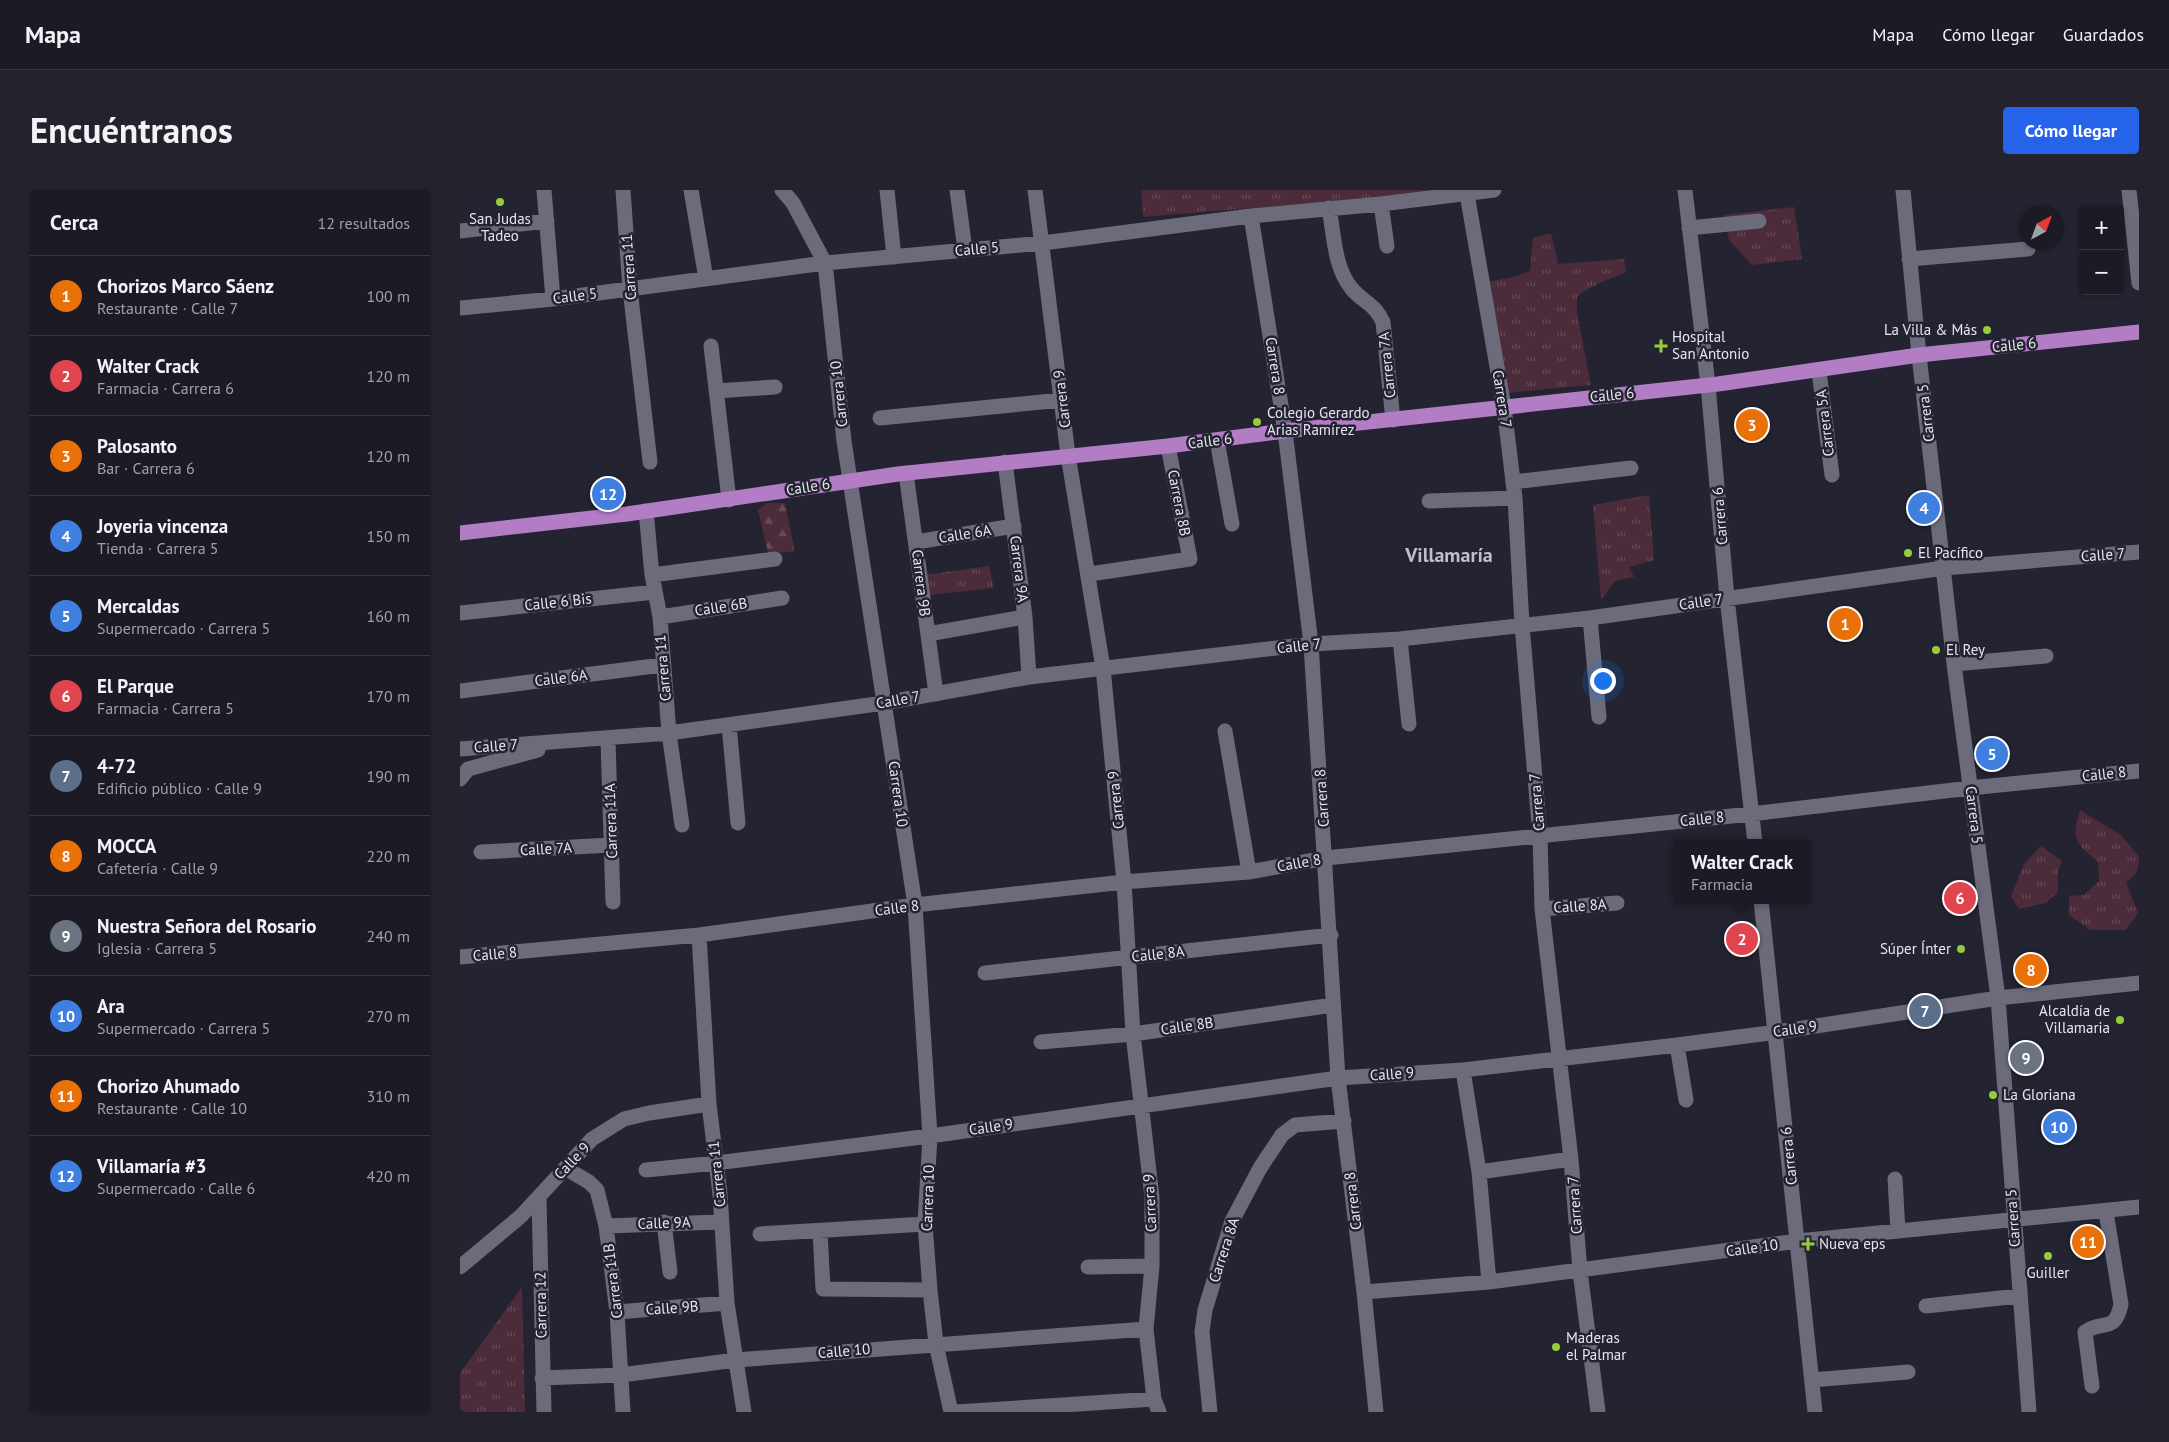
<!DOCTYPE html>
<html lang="es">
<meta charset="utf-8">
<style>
body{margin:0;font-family:"PT Sans",sans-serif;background:#24232d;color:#f1f3f6}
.controls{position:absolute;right:15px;top:15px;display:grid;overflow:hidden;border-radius:5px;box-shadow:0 1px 4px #0004}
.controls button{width:45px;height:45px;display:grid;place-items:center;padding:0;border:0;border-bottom:1px solid #393842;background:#1b1a25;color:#f1f3f6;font:25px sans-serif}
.compass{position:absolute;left:1559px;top:15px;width:45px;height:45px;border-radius:50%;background:#1b1a25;box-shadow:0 1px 4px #0004;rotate:41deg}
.you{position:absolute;left:1142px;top:490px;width:18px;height:18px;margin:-12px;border:4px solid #fff;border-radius:50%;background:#1a73e8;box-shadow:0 0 0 8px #1a73e833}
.badge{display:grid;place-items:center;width:32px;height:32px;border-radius:50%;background:#2563eb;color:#fff;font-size:16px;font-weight:700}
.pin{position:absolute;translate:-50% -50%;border:2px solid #fff;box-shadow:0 1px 5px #0006}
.popup{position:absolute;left:1213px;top:649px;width:138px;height:65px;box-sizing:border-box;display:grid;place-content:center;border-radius:5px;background:#1b1a25;filter:drop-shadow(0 1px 4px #0005);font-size:16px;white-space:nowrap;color:#a0a1a7}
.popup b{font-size:19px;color:#f1f3f6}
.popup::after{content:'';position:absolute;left:50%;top:100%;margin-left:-10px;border:10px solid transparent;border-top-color:#1b1a25}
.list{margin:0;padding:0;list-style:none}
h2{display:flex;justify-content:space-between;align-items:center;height:65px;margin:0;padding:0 20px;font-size:21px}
h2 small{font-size:16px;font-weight:400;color:#a0a1a7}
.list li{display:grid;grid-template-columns:32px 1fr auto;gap:15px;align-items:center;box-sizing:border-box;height:80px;padding:0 20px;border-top:1px solid #393842}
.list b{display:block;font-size:19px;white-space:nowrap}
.list p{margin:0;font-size:16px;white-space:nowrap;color:#a0a1a7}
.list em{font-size:16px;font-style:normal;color:#a0a1a7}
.map{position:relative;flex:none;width:1679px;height:1222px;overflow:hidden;border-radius:5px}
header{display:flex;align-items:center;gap:30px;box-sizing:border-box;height:70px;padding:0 25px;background:#1b1a25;border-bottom:1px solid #393842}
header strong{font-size:24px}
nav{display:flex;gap:28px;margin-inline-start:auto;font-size:18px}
.intro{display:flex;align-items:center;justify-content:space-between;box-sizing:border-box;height:120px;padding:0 30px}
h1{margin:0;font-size:35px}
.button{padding:12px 22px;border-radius:5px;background:#2563eb;color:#fff;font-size:18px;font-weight:700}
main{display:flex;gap:30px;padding:0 30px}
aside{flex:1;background:#1b1a25;border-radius:5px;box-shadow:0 1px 4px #0004}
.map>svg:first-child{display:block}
.grass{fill:url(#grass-tufts)}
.forest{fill:url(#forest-firs)}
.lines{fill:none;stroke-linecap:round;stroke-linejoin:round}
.minor{stroke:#6c6b7c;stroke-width:15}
.major{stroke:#b37dc6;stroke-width:15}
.poi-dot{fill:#97cc38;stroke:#242331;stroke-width:2}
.labels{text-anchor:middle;stroke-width:5;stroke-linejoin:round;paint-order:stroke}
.poi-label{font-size:15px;fill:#e7e6f0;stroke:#242331;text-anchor:start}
.street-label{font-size:15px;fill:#e7e6f0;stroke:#242331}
.district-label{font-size:20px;font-weight:bold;fill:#bebdd1;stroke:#242331}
</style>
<header>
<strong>Mapa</strong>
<nav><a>Mapa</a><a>Cómo llegar</a><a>Guardados</a></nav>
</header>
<div class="intro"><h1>Encuéntranos</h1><a class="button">Cómo llegar</a></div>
<main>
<aside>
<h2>Cerca<small>12 resultados</small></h2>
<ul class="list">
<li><span class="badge" style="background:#e8710a">1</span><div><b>Chorizos Marco Sáenz</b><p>Restaurante · Calle 7</p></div><em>100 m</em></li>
<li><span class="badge" style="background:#e0444e">2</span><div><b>Walter Crack</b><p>Farmacia · Carrera 6</p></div><em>120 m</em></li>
<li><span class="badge" style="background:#e8710a">3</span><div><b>Palosanto</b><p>Bar · Carrera 6</p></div><em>120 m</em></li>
<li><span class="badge" style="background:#3f7fe0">4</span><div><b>Joyeria vincenza</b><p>Tienda · Carrera 5</p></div><em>150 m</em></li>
<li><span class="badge" style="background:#3f7fe0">5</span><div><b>Mercaldas</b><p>Supermercado · Carrera 5</p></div><em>160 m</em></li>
<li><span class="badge" style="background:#e0444e">6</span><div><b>El Parque</b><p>Farmacia · Carrera 5</p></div><em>170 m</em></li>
<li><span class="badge" style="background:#5c6f8a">7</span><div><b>4-72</b><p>Edificio público · Calle 9</p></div><em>190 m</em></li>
<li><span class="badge" style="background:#e8710a">8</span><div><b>MOCCA</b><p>Cafetería · Calle 9</p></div><em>220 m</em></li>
<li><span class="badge" style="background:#6b7280">9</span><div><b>Nuestra Señora del Rosario</b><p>Iglesia · Carrera 5</p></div><em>240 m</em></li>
<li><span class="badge" style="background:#3f7fe0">10</span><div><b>Ara</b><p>Supermercado · Carrera 5</p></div><em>270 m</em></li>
<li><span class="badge" style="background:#e8710a">11</span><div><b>Chorizo Ahumado</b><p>Restaurante · Calle 10</p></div><em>310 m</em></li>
<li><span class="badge" style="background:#3f7fe0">12</span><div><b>Villamaría #3</b><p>Supermercado · Calle 6</p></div><em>420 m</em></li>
</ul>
</aside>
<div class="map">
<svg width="1679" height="1222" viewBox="0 0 1679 1222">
<defs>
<pattern id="grass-tufts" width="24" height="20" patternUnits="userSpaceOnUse" patternTransform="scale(1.25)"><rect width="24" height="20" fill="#4c2b3a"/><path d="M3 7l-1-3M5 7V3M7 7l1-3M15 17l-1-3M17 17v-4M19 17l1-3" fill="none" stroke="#664a57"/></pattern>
<pattern id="forest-firs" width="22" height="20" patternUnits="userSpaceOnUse" patternTransform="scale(1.25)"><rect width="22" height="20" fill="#4c2b3a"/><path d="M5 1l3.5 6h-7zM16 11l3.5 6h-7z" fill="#664a57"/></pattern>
</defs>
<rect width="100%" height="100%" fill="#242331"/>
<path class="grass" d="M681,0H1006L683,27Z
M1334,17L1342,69L1292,75L1269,50L1264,25Z
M1091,43L1098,74L1164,69L1166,82C1151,89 1129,95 1117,107V122L1131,195L1046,203L1026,92L1054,87L1070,81L1073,48Z
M1189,305L1194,370L1169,377L1174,387L1155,391L1141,410L1133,315Z
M529,376L534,398L469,405L464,385Z
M1620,620L1662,646L1679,667C1679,679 1677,685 1666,692L1678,723L1666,740H1630L1609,725V706L1624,705L1639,691L1638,672C1615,652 1611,650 1620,620Z
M1581,656L1602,671L1598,682V702L1586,713L1559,719L1551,706L1564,674Z
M62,1097L65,1222H0V1183Z"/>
<path class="forest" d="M307,313H325L335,362L308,363L298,320Z"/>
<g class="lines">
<path class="minor" d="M84,0L93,109
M163,0L170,99L190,272
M231,0L246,89
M322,0L333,13L365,73L384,251L455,715L470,946L465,1034L470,1100L476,1154L491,1222
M427,0L434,67
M497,0L505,60
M575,0L608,265L643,478L664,692L673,844L692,1007V1076L686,1139L694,1209L699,1222
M1225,0L1248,195L1267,408L1295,653
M1443,0L1459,165L1494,474L1538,808L1569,1222
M1669,0L1679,93
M1007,4L1044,217L1055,308L1062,435L1080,646L1082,719L1111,969L1120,1081L1138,1222
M921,14L927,56
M869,18C874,44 874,78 892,99C904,113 914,113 923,132L933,230
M791,26L825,241L851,454L878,888L904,1102L916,1222
M1229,38L1299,31
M0,41L87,31
M1449,69L1568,59
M0,118L93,109L365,73L583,53L791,26L921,14L1034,0
M251,156L269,310
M1359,181L1372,285
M256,201L315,197
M420,228L602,210
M757,250L772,334
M545,272L565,427L569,487
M446,283L476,504
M1053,292L1171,278
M969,311L1055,308
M186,321L192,385L200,427L209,543L222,635
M456,352L554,336
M630,384L730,369L708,256
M192,385L315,369
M0,423L195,402
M200,427L322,408
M1130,428L1139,527
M468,444L565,427
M940,449L949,534
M1494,474L1586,466
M0,501L202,475
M269,535L278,633
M765,541L789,682
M148,550L153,712
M0,559L209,543L424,513L569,487L851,454L940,449L1130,428L1484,378L1679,362
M0,589L8,579L78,560
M21,662L151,655
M1301,710L1355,1222
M1082,719L1157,713
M239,745L249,914L260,1004L267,1113L284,1222
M0,767L239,745L455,715L664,692L789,682L866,668L1291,624L1510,598L1679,581
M525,783L871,745
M581,852L673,844L873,815
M1217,855L1226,910
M1003,880L1019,982L1029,1092
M105,978L129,992L137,1000L146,1036L157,1122L163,1222
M186,980L256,973L470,946L878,888L1003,880L1217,855L1317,842L1538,808L1679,793
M1019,982L1111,969
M1435,989L1438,1041
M79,1009L84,1222
M204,1032L210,1082
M146,1036L261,1032
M360,1041L363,1099L470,1100
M300,1044L465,1034
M0,1077L61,1026L132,949L164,929L189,923L249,914
M628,1077L692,1076
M904,1102L1029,1092L1338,1051L1679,1017
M1466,1116L1559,1106
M157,1122L267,1113
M82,1188L161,1185L276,1170L686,1139
M1352,1190L1448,1182
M1632,1196L1625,1142C1643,1129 1655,1144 1661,1114L1646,1022
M496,1222L694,1209
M750,1222L742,1142L745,1120L772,1031L800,978L822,945L835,935L884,931"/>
<path class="major" d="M0,343L167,324L438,284L708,256L825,241L1258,194L1459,165L1679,142"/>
</g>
<g class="poi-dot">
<circle cx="40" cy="12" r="5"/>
<circle cx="1527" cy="140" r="5"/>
<path d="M1198.5 148.5h5v5h5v5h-5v5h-5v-5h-5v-5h5z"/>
<circle cx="797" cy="232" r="5"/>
<circle cx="1448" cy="363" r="5"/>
<circle cx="1476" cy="460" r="5"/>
<circle cx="1501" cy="759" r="5"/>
<circle cx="1660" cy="830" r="5"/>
<circle cx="1533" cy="905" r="5"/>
<path d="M1345.5 1046.5h5v5h5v5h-5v5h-5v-5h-5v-5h5z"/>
<circle cx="1588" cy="1066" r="5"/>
<circle cx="1096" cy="1157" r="5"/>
</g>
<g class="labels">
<g class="poi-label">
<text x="40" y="34" text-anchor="middle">San Judas<tspan x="40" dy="17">Tadeo</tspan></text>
<text x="1517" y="145" text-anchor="end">La Villa &amp; Más</text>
<text x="1212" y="152">Hospital<tspan x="1212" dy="17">San Antonio</tspan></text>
<text x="807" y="228">Colegio Gerardo<tspan x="807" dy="17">Arias Ramírez</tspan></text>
<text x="1458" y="368">El Pacífico</text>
<text x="1486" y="465">El Rey</text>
<text x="1491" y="764" text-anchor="end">Súper Ínter</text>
<text x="1650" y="826" text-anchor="end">Alcaldía de<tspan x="1650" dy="17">Villamaria</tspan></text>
<text x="1543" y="910">La Gloriana</text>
<text x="1359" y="1059">Nueva eps</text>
<text x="1588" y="1088" text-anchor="middle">Guiller</text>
<text x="1106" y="1153">Maderas<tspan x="1106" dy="17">el Palmar</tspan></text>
</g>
<g class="street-label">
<text transform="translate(517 59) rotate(-5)" y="5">Calle 5</text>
<text transform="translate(169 77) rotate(-94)" y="5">Carrera 11</text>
<text transform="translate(115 106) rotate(-7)" y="5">Calle 5</text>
<text transform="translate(1554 155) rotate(-6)" y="5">Calle 6</text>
<text transform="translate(927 175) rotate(-96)" y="5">Carrera 7A</text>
<text transform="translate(815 176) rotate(81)" y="5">Carrera 8</text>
<text transform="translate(379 204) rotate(-96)" y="5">Carrera 10</text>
<text transform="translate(1152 205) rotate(-6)" y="5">Calle 6</text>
<text transform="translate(602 209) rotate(-97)" y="5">Carrera 9</text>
<text transform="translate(1042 209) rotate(81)" y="5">Carrera 7</text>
<text transform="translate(1466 223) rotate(-97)" y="5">Carrera 5</text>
<text transform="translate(1365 233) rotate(-97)" y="5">Carrera 5A</text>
<text transform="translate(750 251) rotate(-7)" y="5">Calle 6</text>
<text transform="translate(348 297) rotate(-9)" y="5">Calle 6</text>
<text transform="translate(719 313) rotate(79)" y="5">Carrera 8B</text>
<text transform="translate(1260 326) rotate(-95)" y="5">Carrera 6</text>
<text transform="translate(505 344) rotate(-9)" y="5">Calle 6A</text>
<text transform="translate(1643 365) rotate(-4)" y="5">Calle 7</text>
<text transform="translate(559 379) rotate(83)" y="5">Carrera 9A</text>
<text transform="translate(461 393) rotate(83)" y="5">Carrera 9B</text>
<text transform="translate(98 412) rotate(-6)" y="5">Calle 6 Bis</text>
<text transform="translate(1241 412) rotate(-8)" y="5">Calle 7</text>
<text transform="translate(261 417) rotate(-9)" y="5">Calle 6B</text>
<text transform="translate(839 456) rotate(-6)" y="5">Calle 7</text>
<text transform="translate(203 478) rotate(-95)" y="5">Carrera 11</text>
<text transform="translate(101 488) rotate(-7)" y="5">Calle 6A</text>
<text transform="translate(438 510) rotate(-10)" y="5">Calle 7</text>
<text transform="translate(36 556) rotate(-4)" y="5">Calle 7</text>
<text transform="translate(1644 584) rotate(-6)" y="5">Calle 8</text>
<text transform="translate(438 604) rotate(82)" y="5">Carrera 10</text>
<text transform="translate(862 608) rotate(-94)" y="5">Carrera 8</text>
<text transform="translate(656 610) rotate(-96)" y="5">Carrera 9</text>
<text transform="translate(1077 612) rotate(-95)" y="5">Carrera 7</text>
<text transform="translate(1514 625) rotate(83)" y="5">Carrera 5</text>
<text transform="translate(1242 629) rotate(-6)" y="5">Calle 8</text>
<text transform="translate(151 631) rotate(-92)" y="5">Carrera 11A</text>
<text transform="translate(86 659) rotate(-3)" y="5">Calle 7A</text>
<text transform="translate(839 673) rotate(-10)" y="5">Calle 8</text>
<text transform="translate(1120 716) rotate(-4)" y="5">Calle 8A</text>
<text transform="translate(437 718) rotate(-7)" y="5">Calle 8</text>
<text transform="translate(35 764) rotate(-5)" y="5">Calle 8</text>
<text transform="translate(698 764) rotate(-6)" y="5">Calle 8A</text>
<text transform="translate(727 836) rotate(-8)" y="5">Calle 8B</text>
<text transform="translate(1335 839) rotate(-8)" y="5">Calle 9</text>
<text transform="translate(932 884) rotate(-4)" y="5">Calle 9</text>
<text transform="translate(531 937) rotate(-8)" y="5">Calle 9</text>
<text transform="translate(1329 966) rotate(-96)" y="5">Carrera 6</text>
<text transform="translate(112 971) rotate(-47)" y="5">Calle 9</text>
<text transform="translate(257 984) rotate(-96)" y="5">Carrera 11</text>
<text transform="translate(468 1008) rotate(-88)" y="5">Carrera 10</text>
<text transform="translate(893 1011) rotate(-97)" y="5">Carrera 8</text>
<text transform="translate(690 1013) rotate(-93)" y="5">Carrera 9</text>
<text transform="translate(1115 1015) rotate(-94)" y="5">Carrera 7</text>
<text transform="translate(1553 1028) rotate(-94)" y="5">Carrera 5</text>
<text transform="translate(204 1033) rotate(-2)" y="5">Calle 9A</text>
<text transform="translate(1292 1058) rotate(-8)" y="5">Calle 10</text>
<text transform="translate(764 1060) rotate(-72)" y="5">Carrera 8A</text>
<text transform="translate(153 1091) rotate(-97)" y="5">Carrera 11B</text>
<text transform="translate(81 1115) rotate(-91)" y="5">Carrera 12</text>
<text transform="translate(212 1118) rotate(-4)" y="5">Calle 9B</text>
<text transform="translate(384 1161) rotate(-5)" y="5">Calle 10</text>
</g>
<g class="district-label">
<text x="989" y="372">Villamaría</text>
</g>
</g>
</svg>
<div class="controls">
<button>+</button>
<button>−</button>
</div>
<svg class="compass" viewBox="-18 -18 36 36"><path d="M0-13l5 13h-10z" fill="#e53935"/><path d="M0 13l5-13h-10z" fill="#a0a1a7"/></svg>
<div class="you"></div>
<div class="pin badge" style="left:1385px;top:434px;background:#e8710a">1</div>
<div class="pin badge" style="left:1282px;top:749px;background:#e0444e">2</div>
<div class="popup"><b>Walter Crack</b>Farmacia</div>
<div class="pin badge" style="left:1292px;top:235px;background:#e8710a">3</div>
<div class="pin badge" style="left:1464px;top:318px;background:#3f7fe0">4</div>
<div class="pin badge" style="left:1532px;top:564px;background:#3f7fe0">5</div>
<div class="pin badge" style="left:1500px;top:708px;background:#e0444e">6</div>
<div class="pin badge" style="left:1465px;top:821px;background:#5c6f8a">7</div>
<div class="pin badge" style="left:1571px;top:780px;background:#e8710a">8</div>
<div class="pin badge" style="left:1566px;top:868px;background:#6b7280">9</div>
<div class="pin badge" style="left:1599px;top:937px;background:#3f7fe0">10</div>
<div class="pin badge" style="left:1628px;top:1052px;background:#e8710a">11</div>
<div class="pin badge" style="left:148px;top:304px;background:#3f7fe0">12</div>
</div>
</main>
